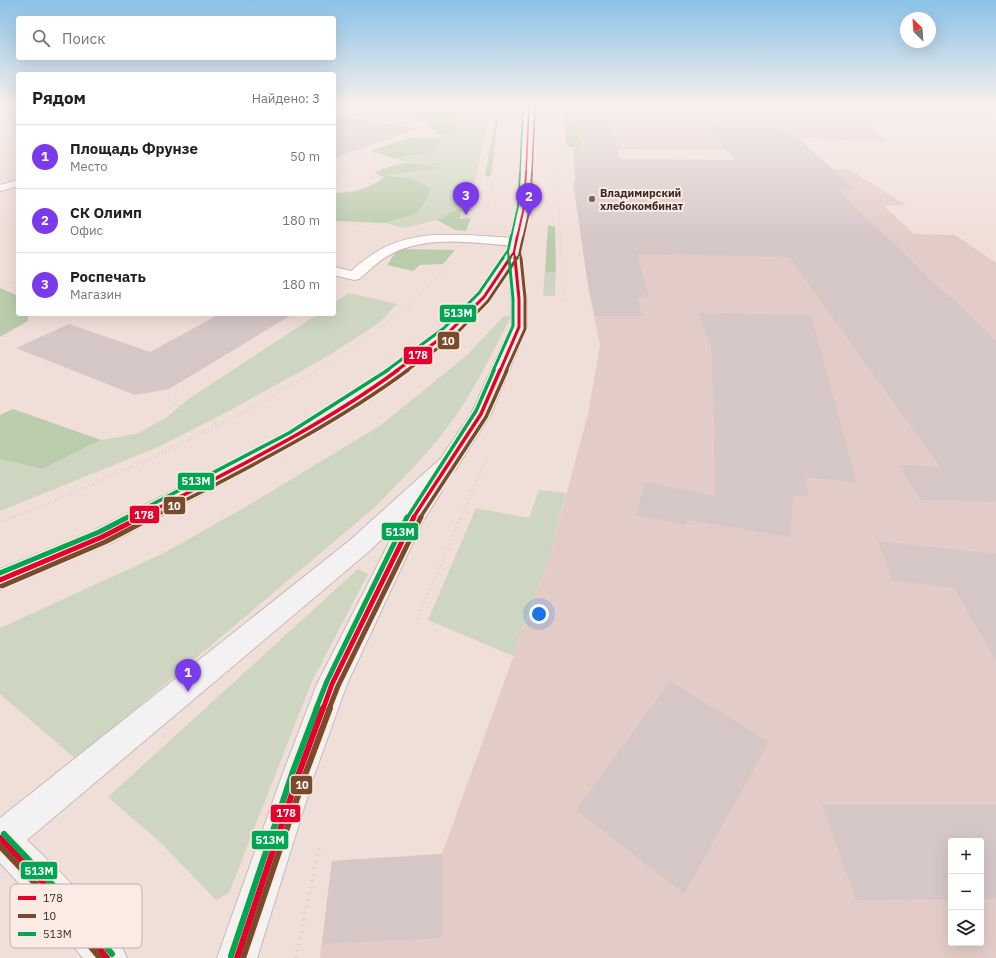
<!DOCTYPE html>
<html lang="ru">
<meta charset="utf-8">
<style>
body{margin:0;font-family:"IBM Plex Sans",sans-serif;background:#f2f2f2;color:#222}
.controls{position:absolute;right:12px;bottom:12px;display:grid;overflow:hidden;border-radius:4px;box-shadow:0 4px 16px #0002}
.controls button{width:36px;height:36px;display:grid;place-items:center;padding:0;border:0;border-bottom:1px solid #e0e0e0;background:#fff;color:#222;font:20px sans-serif}
.compass{position:absolute;left:900px;top:12px;width:36px;height:36px;border-radius:50%;background:#fff;box-shadow:0 4px 16px #0002;rotate:335deg}
.you{position:absolute;left:539px;top:614px;width:14px;height:14px;margin:-10px;border:3px solid #fff;border-radius:50%;background:#1a73e8;box-shadow:0 0 0 6px #1a73e833}
.badge{display:grid;place-items:center;width:26px;height:26px;border-radius:50%;background:#7c3aed;color:#fff;font-size:13px;font-weight:700}
.pin{position:absolute;translate:-50% -33px;filter:drop-shadow(0 1px 2px #0008)}
.pin::after{content:'';position:absolute;top:21px;width:14px;height:12px;background:inherit;clip-path:polygon(0 0,100% 0,50% 100%)}
.list{margin:0;padding:0;list-style:none}
h2{display:flex;justify-content:space-between;align-items:center;height:52px;margin:0;padding:0 16px;font-size:17px}
h2 small{font-size:13px;font-weight:400;color:#767676}
.list li{display:grid;grid-template-columns:26px 1fr auto;gap:12px;align-items:center;box-sizing:border-box;height:64px;padding:0 16px;border-top:1px solid #e0e0e0}
.list b{display:block;font-size:15px;white-space:nowrap}
.list p{margin:0;font-size:13px;white-space:nowrap;color:#767676}
.list em{font-size:13px;font-style:normal;color:#767676}
.icon{flex:none;width:22px;height:22px;fill:none;stroke:currentColor;stroke-width:2;stroke-linecap:round;stroke-linejoin:round}
.map{position:relative;flex:none;width:996px;height:958px;overflow:hidden}
.search{position:absolute;background:#fff;box-shadow:0 4px 16px #0002;left:16px;top:16px;width:320px;height:44px;display:flex;align-items:center;gap:10px;box-sizing:border-box;padding:0 14px;border-radius:4px;color:#767676;font-size:15px}
.panel{position:absolute;background:#fff;box-shadow:0 4px 16px #0002;left:16px;top:72px;width:320px;height:244px;border-radius:4px}
.map>svg:first-child{display:block}
.industrial{fill:#e3ccc7;fill-rule:evenodd}
.green{fill:#ced6c1}
.forest{fill:#baccac}
.building{fill:#d6c7c7}
.lines{fill:none;stroke-linecap:round;stroke-linejoin:round}
.minor-casing{stroke:#cabbb6;stroke-width:2}
.major-casing{stroke:#c6bcb8;stroke-width:2}
.path-far5{stroke:#d8d3d1;stroke-width:1;stroke-dasharray:0.5 1.5;stroke-linecap:butt}
.path-far4{stroke:#d8d3d1;stroke-width:1.5;stroke-dasharray:0.5 1.5;stroke-linecap:butt}
.path-far3{stroke:#d8d3d1;stroke-width:2;stroke-dasharray:0.5 2;stroke-linecap:butt}
.path-far2{stroke:#d8d3d1;stroke-width:2.5;stroke-dasharray:1 3;stroke-linecap:butt}
.path-far1{stroke:#d8d3d1;stroke-width:3;stroke-dasharray:1 3.5;stroke-linecap:butt}
.path{stroke:#d8d3d1;stroke-width:4;stroke-dasharray:1.5 5;stroke-linecap:butt}
.minor{fill:#fdfaf9;fill-rule:evenodd}
.major{fill:#f4f1f3;fill-rule:evenodd}
.bus-1-far5-casing{stroke:#fcebe4;stroke-width:3}
.bus-1-far4-casing{stroke:#fcebe4;stroke-width:3.5}
.bus-1-far3-casing{stroke:#fcebe4;stroke-width:5}
.bus-1-far2-casing{stroke:#fcebe4;stroke-width:6}
.bus-1-far1-casing{stroke:#fcebe4;stroke-width:8}
.bus-1-casing{stroke:#fcebe4;stroke-width:10}
.bus-2-far5-casing{stroke:#fcebe4;stroke-width:3}
.bus-2-far4-casing{stroke:#fcebe4;stroke-width:3.5}
.bus-2-far3-casing{stroke:#fcebe4;stroke-width:5}
.bus-2-far2-casing{stroke:#fcebe4;stroke-width:6}
.bus-2-far1-casing{stroke:#fcebe4;stroke-width:8}
.bus-2-casing{stroke:#fcebe4;stroke-width:10}
.bus-3-far5-casing{stroke:#fcebe4;stroke-width:3}
.bus-3-far4-casing{stroke:#fcebe4;stroke-width:3.5}
.bus-3-far3-casing{stroke:#fcebe4;stroke-width:5}
.bus-3-far2-casing{stroke:#fcebe4;stroke-width:6}
.bus-3-far1-casing{stroke:#fcebe4;stroke-width:8}
.bus-3-casing{stroke:#fcebe4;stroke-width:10}
.bus-1-far5{stroke:#e4002b;stroke-width:1.5}
.bus-1-far4{stroke:#e4002b;stroke-width:2}
.bus-1-far3{stroke:#e4002b;stroke-width:3}
.bus-1-far2{stroke:#e4002b;stroke-width:3.5}
.bus-1-far1{stroke:#e4002b;stroke-width:5}
.bus-1{stroke:#e4002b;stroke-width:6}
.bus-2-far5{stroke:#7a4b2a;stroke-width:1.5}
.bus-2-far4{stroke:#7a4b2a;stroke-width:2}
.bus-2-far3{stroke:#7a4b2a;stroke-width:3}
.bus-2-far2{stroke:#7a4b2a;stroke-width:3.5}
.bus-2-far1{stroke:#7a4b2a;stroke-width:5}
.bus-2{stroke:#7a4b2a;stroke-width:6}
.bus-3-far5{stroke:#00a651;stroke-width:1.5}
.bus-3-far4{stroke:#00a651;stroke-width:2}
.bus-3-far3{stroke:#00a651;stroke-width:3}
.bus-3-far2{stroke:#00a651;stroke-width:3.5}
.bus-3-far1{stroke:#00a651;stroke-width:5}
.bus-3{stroke:#00a651;stroke-width:6}
.poi-dot{fill:#776761;stroke:#fcebe4;stroke-width:1.5}
.labels{text-anchor:middle;stroke-width:4;stroke-linejoin:round;paint-order:stroke}
.far-poi-label{font-size:11px;font-weight:bold;fill:#362721;stroke:#fcebe4;text-anchor:start}
.key{fill:#fcebe4;stroke:#c1b0aa;stroke-width:1}
.key-label{font-size:11px;fill:#362721}
.line-badge{stroke:#fcebe4;stroke-width:1.5}
.badge-label{font-size:11px;text-anchor:middle;font-weight:bold;fill:#fff}
</style>
<div class="map">
<svg width="996" height="958" viewBox="0 0 996 958">
<rect width="100%" height="100%" fill="#f0ded8"/>
<path class="industrial" d="M568,106H852L887,142L796,137L726,150L573,149Z
M751,168L849,169L906,205L884,206L914,234L955,235L996,263V958H320L332,861L442,854L550,555L588,414L600,345L588,287L575,192ZM951,841H981V943H951Z"/>
<path class="green" d="M474,112H490L473,191L467,192L459,208L437,220L405,228L385,223L416,214L411,179L388,177L389,175L440,168C424,163 408,164 392,158L432,153L439,143V138L449,134L453,119L478,116Z
M545,272H556L555,296H543Z
M349,293L397,304L379,323L328,356L227,412L156,448L0,511V459L42,469L101,440L136,434L166,418L187,400L318,314H334V303Z
M504,316H511C492,353 474,392 449,425C427,455 400,481 374,508L76,759L0,694V628L162,554L242,509L381,425L466,356Z
M539,490L566,493L550,555L513,656L428,620L476,508L529,518Z
M358,569L368,574L312,681L229,893L216,900L162,844L108,797Z"/>
<path class="forest" d="M562,106H568L572,110L582,146L576,148L567,146Z
M372,108L474,112L478,117L453,119L457,126L449,134L438,135L427,123L405,117L379,119L348,114Z
M499,113L491,175L489,177L485,175L496,114Z
M423,137L439,138V143L432,153L392,158L370,151L408,138Z
M404,163L422,164L441,168L389,175L388,176L411,178L431,189L423,205L416,214L385,223L334,221V193C354,192 368,190 384,177L375,173L382,169Z
M477,191L472,211L461,212L460,219L471,218L466,231L455,230L437,220L459,208L467,192Z
M548,225L555,227L556,272H545Z
M398,249L455,250L443,264L420,265L413,271L387,265Z
M0,288L18,296V314H28V321L0,337Z
M13,409L101,440L42,469L0,459V415Z"/>
<path class="building" d="M568,106H606L620,159L735,160L705,126L770,127L773,130H789L855,189L838,190L950,298H952L996,341V502L920,500L899,465L940,467L789,257L637,254L649,297H637L643,316H595L587,277L573,182H575V177L573,149H586Z
M334,114L417,129L334,158Z
M698,313L811,315L857,483L806,477L808,496H793L790,537L687,520L686,525L636,515L645,482L715,496L714,442H715L711,346Z
M220,314H293L169,389L135,395L16,348L69,324L150,352Z
M878,541L996,554V661L954,588L892,581Z
M670,681L769,742L684,894L576,810Z
M822,805H996V899H981V841H951V899L856,900Z
M442,854V938L322,944L332,861Z"/>
<g class="lines">
<defs>
<path id="minor" d="M18,180V186L0,191V185Z
M433,235H468L515,238L520,239L522,242L520,245L515,246C476,243 430,235 393,253C380,259 370,270 359,279L354,280L334,275V267L351,271C380,247 395,239 433,235Z"/>
<path id="major" d="M525,106H533L530,207L521,252L527,299V327L491,414L456,469L438,486L442,491L423,521L347,684L315,773L257,958H217L283,773L317,684L399,523L367,553L27,840C59,871 110,918 127,958H83L43,909L0,863V818L349,541L440,459L471,414L511,327V299L509,270L489,300L454,337L386,388L299,442L111,543L0,590V569L93,531L285,434L372,380L442,329L479,294L507,252L518,207Z"/>
</defs>
<use href="#minor" class="minor-casing"/>
<use href="#major" class="major-casing"/>
<path class="path-far5" d="M554,106L557,173
M468,109L479,106
M481,173L495,106
M493,173L502,110"/>
<path class="path-far4" d="M557,172L562,259
M480,184H491
M475,207H488L493,172
M547,208H560
M435,217L443,211L476,200
M472,219L482,172
M334,224L345,223L379,230"/>
<path class="path-far3" d="M562,258L564,303
M0,286L18,280
M315,371C366,340 414,306 452,260"/>
<path class="path-far2" d="M168,400L221,426
M11,518C46,505 81,489 115,474C184,444 252,410 317,370
M461,518L487,457"/>
<path class="path-far1" d="M0,522L14,517
M417,619L461,517"/>
<path class="path" d="M296,958L319,847"/>
<use href="#minor" class="minor"/>
<use href="#major" class="major"/>
<defs>
<path id="bus-1-far5" d="M526,173L529,106"/>
<path id="bus-1-far4" d="M509,259L514,252L517,236
M515,259L514,252L524,207L526,172"/>
<path id="bus-1-far3" d="M396,371L448,333L484,297L510,258
M500,371L519,327V299L515,258"/>
<path id="bus-1-far2" d="M139,518C227,472 318,429 398,370
M413,518L481,414L500,370"/>
<path id="bus-1-far1" d="M0,580L102,537L141,517
M323,709L332,684L414,517"/>
<path id="bus-1" d="M0,838L70,911L107,958
M237,958L299,773L323,708"/>
<path id="bus-2-far5" d="M532,173L535,106"/>
<path id="bus-2-far4" d="M516,259L519,255L523,237
M521,259L520,252L530,208L532,172"/>
<path id="bus-2-far3" d="M406,371L452,338L488,301L517,258
M506,371L525,329V298L521,258"/>
<path id="bus-2-far2" d="M151,518C239,472 328,429 408,370
M420,518L486,417L507,370"/>
<path id="bus-2-far1" d="M2,586L105,542L153,517
M329,709L338,686L421,517"/>
<path id="bus-2" d="M0,846L65,915L100,958
M243,958L305,775L330,708"/>
<path id="bus-3-far5" d="M520,173L523,106"/>
<path id="bus-3-far4" d="M502,259L508,250L511,235
M509,259L508,252L518,206L520,172"/>
<path id="bus-3-far3" d="M386,371L444,328L479,293L503,258
M493,371L513,326V299L509,258"/>
<path id="bus-3-far2" d="M126,518L289,433L388,370
M407,518L476,411L494,370"/>
<path id="bus-3-far1" d="M0,573L99,532L128,517
M316,709L327,681L407,517"/>
<path id="bus-3" d="M4,834L74,907L112,954
M231,956L293,771L317,708"/>
</defs>
<use href="#bus-1-far5" class="bus-1-far5-casing"/>
<use href="#bus-1-far4" class="bus-1-far4-casing"/>
<use href="#bus-1-far3" class="bus-1-far3-casing"/>
<use href="#bus-1-far2" class="bus-1-far2-casing"/>
<use href="#bus-1-far1" class="bus-1-far1-casing"/>
<use href="#bus-1" class="bus-1-casing"/>
<use href="#bus-2-far5" class="bus-2-far5-casing"/>
<use href="#bus-2-far4" class="bus-2-far4-casing"/>
<use href="#bus-2-far3" class="bus-2-far3-casing"/>
<use href="#bus-2-far2" class="bus-2-far2-casing"/>
<use href="#bus-2-far1" class="bus-2-far1-casing"/>
<use href="#bus-2" class="bus-2-casing"/>
<use href="#bus-3-far5" class="bus-3-far5-casing"/>
<use href="#bus-3-far4" class="bus-3-far4-casing"/>
<use href="#bus-3-far3" class="bus-3-far3-casing"/>
<use href="#bus-3-far2" class="bus-3-far2-casing"/>
<use href="#bus-3-far1" class="bus-3-far1-casing"/>
<use href="#bus-3" class="bus-3-casing"/>
<use href="#bus-1-far5" class="bus-1-far5"/>
<use href="#bus-1-far4" class="bus-1-far4"/>
<use href="#bus-1-far3" class="bus-1-far3"/>
<use href="#bus-1-far2" class="bus-1-far2"/>
<use href="#bus-1-far1" class="bus-1-far1"/>
<use href="#bus-1" class="bus-1"/>
<use href="#bus-2-far5" class="bus-2-far5"/>
<use href="#bus-2-far4" class="bus-2-far4"/>
<use href="#bus-2-far3" class="bus-2-far3"/>
<use href="#bus-2-far2" class="bus-2-far2"/>
<use href="#bus-2-far1" class="bus-2-far1"/>
<use href="#bus-2" class="bus-2"/>
<use href="#bus-3-far5" class="bus-3-far5"/>
<use href="#bus-3-far4" class="bus-3-far4"/>
<use href="#bus-3-far3" class="bus-3-far3"/>
<use href="#bus-3-far2" class="bus-3-far2"/>
<use href="#bus-3-far1" class="bus-3-far1"/>
<use href="#bus-3" class="bus-3"/>
</g>
<linearGradient id="sky" x2="0" y2="1"><stop stop-color="#8bc2e7"/><stop offset="0.44" stop-color="#f8f0ed"/><stop offset="1" stop-color="#f8f0ed" stop-opacity="0"/></linearGradient>
<rect width="996" height="240" fill="url(#sky)"/>
<circle class="poi-dot" cx="592" cy="199" r="4"/>
<g class="labels">
<g class="far-poi-label">
<text x="600" y="197">Владимирский<tspan x="600" dy="13">хлебокомбинат</tspan></text>
</g>
</g>
<rect x="10" y="884" width="132" height="64" rx="6" class="key"/>
<rect x="18" y="896" width="18" height="4" fill="#e4002b"/>
<rect x="18" y="914" width="18" height="4" fill="#7a4b2a"/>
<rect x="18" y="932" width="18" height="4" fill="#00a651"/>
<g class="key-label">
<text x="43" y="902">178</text>
<text x="43" y="920">10</text>
<text x="43" y="938">513М</text>
</g>
<g class="line-badge">
<rect x="439" y="304" width="38" height="19" rx="4" fill="#00a651"/>
<rect x="437" y="331" width="23" height="19" rx="4" fill="#7a4b2a"/>
<rect x="403" y="346" width="30" height="19" rx="4" fill="#e4002b"/>
<rect x="177" y="472" width="38" height="19" rx="4" fill="#00a651"/>
<rect x="163" y="496" width="23" height="19" rx="4" fill="#7a4b2a"/>
<rect x="129" y="505" width="31" height="19" rx="4" fill="#e4002b"/>
<rect x="381" y="522" width="38" height="19" rx="4" fill="#00a651"/>
<rect x="290" y="775" width="23" height="20" rx="4" fill="#7a4b2a"/>
<rect x="270" y="804" width="31" height="19" rx="4" fill="#e4002b"/>
<rect x="251" y="830" width="38" height="20" rx="4" fill="#00a651"/>
<rect x="20" y="861" width="38" height="19" rx="4" fill="#00a651"/>
</g>
<g class="badge-label">
<text x="458" y="317">513М</text>
<text x="448" y="345">10</text>
<text x="418" y="359">178</text>
<text x="196" y="485">513М</text>
<text x="174" y="510">10</text>
<text x="144" y="519">178</text>
<text x="400" y="536">513М</text>
<text x="302" y="789">10</text>
<text x="286" y="817">178</text>
<text x="270" y="844">513М</text>
<text x="39" y="875">513М</text>
</g>
</svg>
<div class="controls">
<button>+</button>
<button>−</button>
<button><svg class="icon" aria-label="layers" viewBox="0 0 24 24"><path d="M12 4l9 5-9 5-9-5zM3 14l9 5 9-5"/></svg></button>
</div>
<svg class="compass" viewBox="-18 -18 36 36"><path d="M0-13l5 13h-10z" fill="#e53935"/><path d="M0 13l5-13h-10z" fill="#767676"/></svg>
<div class="you"></div>
<div class="pin badge" style="left:188px;top:692px">1</div>
<div class="pin badge" style="left:529px;top:216px">2</div>
<div class="pin badge" style="left:466px;top:215px">3</div>
<div class="search"><svg class="icon" aria-label="search" viewBox="0 0 24 24"><circle cx="10" cy="10" r="6"/><path d="M15 15l6 6"/></svg>Поиск</div>
<section class="panel">
<h2>Рядом<small>Найдено: 3</small></h2>
<ul class="list">
<li><span class="badge">1</span><div><b>Площадь Фрунзе</b><p>Место</p></div><em>50 m</em></li>
<li><span class="badge">2</span><div><b>СК Олимп</b><p>Офис</p></div><em>180 m</em></li>
<li><span class="badge">3</span><div><b>Роспечать</b><p>Магазин</p></div><em>180 m</em></li>
</ul>
</section>
</div>
